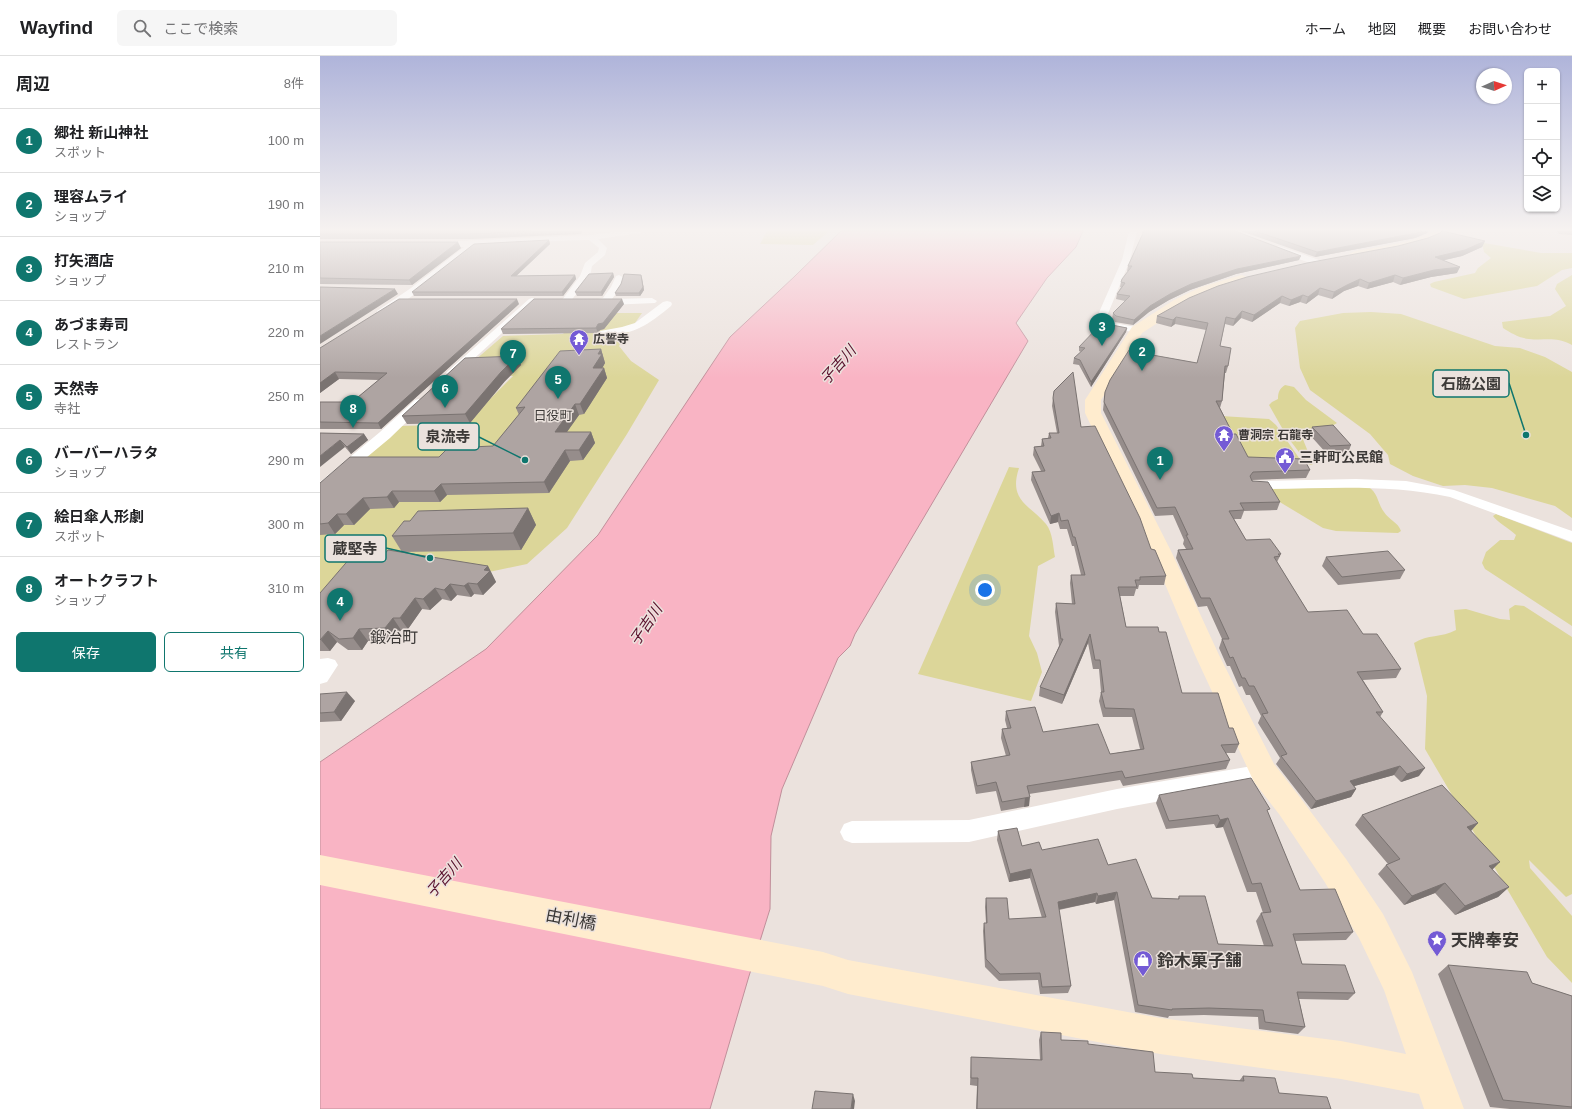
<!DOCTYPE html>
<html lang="ja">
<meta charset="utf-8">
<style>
body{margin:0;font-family:Helvetica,"Noto Sans JP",sans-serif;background:#f6f6f6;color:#202124}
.controls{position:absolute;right:12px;top:12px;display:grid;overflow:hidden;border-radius:6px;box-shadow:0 1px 3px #0004}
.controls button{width:36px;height:36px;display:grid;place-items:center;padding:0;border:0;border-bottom:1px solid #e0e0e0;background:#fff;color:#202124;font:20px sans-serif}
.compass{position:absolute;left:1156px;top:12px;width:36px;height:36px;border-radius:50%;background:#fff;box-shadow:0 1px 3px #0004;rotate:87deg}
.you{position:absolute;left:665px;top:534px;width:14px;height:14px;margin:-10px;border:3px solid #fff;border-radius:50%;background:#1a73e8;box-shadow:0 0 0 6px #1a73e833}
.badge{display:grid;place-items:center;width:26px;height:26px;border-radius:50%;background:#0f766e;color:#fff;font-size:13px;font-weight:700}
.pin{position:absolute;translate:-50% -33px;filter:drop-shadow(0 1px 2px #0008)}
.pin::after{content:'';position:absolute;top:21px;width:14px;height:12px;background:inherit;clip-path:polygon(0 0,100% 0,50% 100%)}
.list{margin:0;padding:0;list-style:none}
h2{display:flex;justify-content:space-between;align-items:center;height:52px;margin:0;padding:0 16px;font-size:17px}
h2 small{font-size:13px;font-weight:400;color:#757577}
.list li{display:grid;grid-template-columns:26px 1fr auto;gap:12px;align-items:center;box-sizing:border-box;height:64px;padding:0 16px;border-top:1px solid #e0e0e0}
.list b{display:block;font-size:15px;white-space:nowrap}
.list p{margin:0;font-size:13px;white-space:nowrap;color:#757577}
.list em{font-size:13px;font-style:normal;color:#757577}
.actions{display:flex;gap:8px;padding:12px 16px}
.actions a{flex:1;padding:9px 0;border:1px solid #0f766e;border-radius:6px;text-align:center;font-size:14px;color:#0f766e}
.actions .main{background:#0f766e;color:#fff}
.icon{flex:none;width:22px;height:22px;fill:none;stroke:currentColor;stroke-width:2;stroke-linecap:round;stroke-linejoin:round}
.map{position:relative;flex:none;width:1252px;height:1053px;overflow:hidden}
header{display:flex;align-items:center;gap:24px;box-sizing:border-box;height:56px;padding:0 20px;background:#fff;border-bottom:1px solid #e0e0e0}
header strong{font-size:19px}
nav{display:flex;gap:22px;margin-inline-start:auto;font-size:14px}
.search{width:280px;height:36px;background:#f6f6f6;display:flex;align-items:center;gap:10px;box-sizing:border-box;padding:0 14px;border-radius:6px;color:#757577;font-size:15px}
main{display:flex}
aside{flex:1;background:#fff}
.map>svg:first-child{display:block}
.green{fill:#dcd699}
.water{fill:#f9b4c4;stroke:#c08f9a}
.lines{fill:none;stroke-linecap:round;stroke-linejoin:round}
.street{fill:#fff;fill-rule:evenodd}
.secondary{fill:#ffecce;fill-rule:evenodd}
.wall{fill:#968d8b}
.shaded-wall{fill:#7a7371}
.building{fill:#aea4a2;stroke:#7a7371}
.labels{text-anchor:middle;stroke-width:3;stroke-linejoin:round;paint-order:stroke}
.far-poi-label{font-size:12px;font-weight:bold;fill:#3c3937;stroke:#ebe2dd;text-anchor:start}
.far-quarter-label{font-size:13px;fill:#3c3937;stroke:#ebe2dd}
.poi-label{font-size:14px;font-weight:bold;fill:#3c3937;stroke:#ebe2dd;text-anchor:start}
.water-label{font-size:15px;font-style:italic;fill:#580f2b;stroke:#ebe2dd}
.quarter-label{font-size:16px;fill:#3c3937;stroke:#ebe2dd}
.near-street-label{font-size:17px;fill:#3c3937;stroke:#ebe2dd}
.near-poi-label{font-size:17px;font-weight:bold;fill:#3c3937;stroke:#ebe2dd;text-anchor:start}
.leader{fill:none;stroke:#0f766e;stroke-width:1.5}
.callout-dot{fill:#0f766e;stroke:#ebe2dd;stroke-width:1.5}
.callout{fill:#ebe2dd;stroke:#0f766e;stroke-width:1.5}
.callout-label{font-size:15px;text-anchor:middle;font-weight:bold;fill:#3c3937}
</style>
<header>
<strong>Wayfind</strong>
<div class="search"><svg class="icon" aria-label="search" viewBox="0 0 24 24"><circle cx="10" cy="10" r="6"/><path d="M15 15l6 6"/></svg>ここで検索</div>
<nav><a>ホーム</a><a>地図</a><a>概要</a><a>お問い合わせ</a></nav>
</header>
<main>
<aside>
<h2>周辺<small>8件</small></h2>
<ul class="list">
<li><span class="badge">1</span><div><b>郷社 新山神社</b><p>スポット</p></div><em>100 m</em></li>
<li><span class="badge">2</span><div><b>理容ムライ</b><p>ショップ</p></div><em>190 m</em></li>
<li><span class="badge">3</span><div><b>打矢酒店</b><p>ショップ</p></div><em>210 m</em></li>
<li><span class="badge">4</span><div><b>あづま寿司</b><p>レストラン</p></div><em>220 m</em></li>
<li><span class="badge">5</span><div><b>天然寺</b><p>寺社</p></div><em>250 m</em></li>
<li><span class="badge">6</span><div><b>バーバーハラタ</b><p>ショップ</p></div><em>290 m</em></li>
<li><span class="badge">7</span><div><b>絵日傘人形劇</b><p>スポット</p></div><em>300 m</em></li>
<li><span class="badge">8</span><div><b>オートクラフト</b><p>ショップ</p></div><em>310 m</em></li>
</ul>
<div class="actions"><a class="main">保存</a><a>共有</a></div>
</aside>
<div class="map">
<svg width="1252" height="1053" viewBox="0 0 1252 1053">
<rect width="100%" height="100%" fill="#ebe2dd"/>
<path class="green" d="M447,175H509L493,189L440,188Z
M1164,187L1221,197H1252V212L1242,214L1217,230L1144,243L1111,231L1110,228L1114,226L1155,217L1158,212L1171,202L1164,196L1162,188Z
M1252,219V289C1235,280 1226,285 1209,283C1199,282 1191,277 1183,272L1182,266L1230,260L1246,250L1235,233L1237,228Z
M1051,256L1081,258L1175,290L1200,292L1225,301L1252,316V462L1235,450L1172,432L1145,429L1123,430L1093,420L1070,408L1068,399L1050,378L990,334L980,312L975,272L980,265L1023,257Z
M271,257H322L299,290L311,305L339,324L307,378L247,472L207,508L0,552V437L79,370L118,369L128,359H154L193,320L140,317L183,280L243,278L248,272Z
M965,329L974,331L986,344L1017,367C1006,375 992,373 982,381L993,408L991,409L988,408L966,379L949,349L952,346L958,343C958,337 959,333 965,329Z
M901,360L949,363L956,369L984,409L928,404Z
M689,411L699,412C688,445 710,449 726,468C733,477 733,491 735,501L718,510L709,580L717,597L722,616L711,645L598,618Z
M1047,430C1059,437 1057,447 1064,456C1069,464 1078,466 1081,475L1078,477L1016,475L1003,472L958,445L919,431Z
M1176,458L1252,487V570L1165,513L1162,507L1166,496L1180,484H1194L1196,479C1190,473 1176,465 1173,460Z
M1195,549L1204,550L1252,581V838L1246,841L1209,804L1210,812L1252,860V927L1227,901L1105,693L1107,640L1094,587C1108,578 1121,582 1136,574L1134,554L1146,553L1180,563L1190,564L1189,553Z"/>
<path class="water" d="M521,175H763L756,191L727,222L696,267L708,285L535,578L530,590L518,602L462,733L451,780L450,853L429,920L390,1053H0V706L166,593L278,479L410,281L475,220Z"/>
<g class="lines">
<path class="street" d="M302,175H324L320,177L278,183L287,192L285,199L272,210L270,220L250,246L247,247L242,244L260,220L265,207L278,196L279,192L269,184C254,184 159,188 153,192C138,203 73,261 58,257L57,255L91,232L144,191H117L113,188L114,186L271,179Z
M809,175H817L810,204L787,260L794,267L821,272L822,274L821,276L817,277L787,271L777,261L802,204Z
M959,190L999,204L1000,206L999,208H993L956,195L955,193L956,191Z
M299,219L304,222L301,231L292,243L332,242L337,245L335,247L288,249L278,247L276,245L278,243L283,242L291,231L296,220Z
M212,242L215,243L217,245L215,247L136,319H128L126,317L128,315L209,243Z
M347,245L351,246L352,248L351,250C333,265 317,277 293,279C288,280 282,281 279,277L280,275L302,271L315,267L343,246Z
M99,343L103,344L105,347L103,350L70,382L5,436L0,437V426L60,376L95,344Z
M1036,423L1086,425L1134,434L1252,475V486L1130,441C1066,427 1001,433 936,433L931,432L929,429L931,426L936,425Z
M8,602L15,604L18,609L7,626L0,628V603Z
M944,708L952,710L955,717L952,724L944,726L797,753L649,786L532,787L524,784L520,776L524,768L532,765L649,764L797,733Z"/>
<path class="secondary" d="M1111,175H1122C1110,192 1056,198 1035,201L1029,198L1035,195C1054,191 1097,187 1111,175Z
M921,219L925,220L927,223L925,226L889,237L864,250L822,277L781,344V357L851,495L899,599L954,708L979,740L1026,803L1063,858L1092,916L1144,1053H1104L1099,1038L1021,1023L840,998L528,938L503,930L0,829V799L503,896L528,904L840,962L1021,985L1086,998L1064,934L1039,882L1004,825L959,758L934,726L875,599L831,495L765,357V344L812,271L854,244L881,231Z"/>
</g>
<path class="wall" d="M0,175H262L261,178L151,183H0Z
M822,175H915L979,204L916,218L870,234L849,244L829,256L813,269L795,266L792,263L793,257L805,245L796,243L797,238L801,231H800L801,226L809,215H807L808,210L823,177H822Z
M921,175H1108L1107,177L1095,182L995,201Z
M1237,175H1252V179L1239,178Z
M229,184L230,188L196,220L255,219L256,223L243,240H94L92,236Z
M1165,185L1162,191L1142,200L1124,204L1137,217L1111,221L1080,229L1073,226L1047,233L1038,230L1024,235L1012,243L998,239L986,248L980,246L969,250L960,247L932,266L921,262L913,270L905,268L900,290L908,310L906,317H905L902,345L900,352L913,378L928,401L990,414L986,422L932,424L960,446L957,454L924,455L921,463H914L926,484L961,498L957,506L988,556L1043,578L1081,613L1076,622L1043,624L1063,656L1060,661L1099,720L1081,726L1074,719L1034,730L1036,733L1031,741L991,753L956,708L960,702L938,667L941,660L930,639H926L922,630L919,631L910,610H907L899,592L902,583L887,550L878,551L856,502L858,494L866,493L863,488L864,484L853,459L835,460L783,354L785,336L822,297L877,307L886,274L855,268L851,271L836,267L837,260Z
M0,186L141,192L92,229L0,228Z
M293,217L294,221L282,240H257L255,236Z
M322,222L324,234L320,240H296L295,237Z
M199,248L61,373H0V346H32L59,324L19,323L0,337V292Z
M304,248L284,273L280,274L278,277L183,278L181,273Z
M787,268L807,272L806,276L771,331L759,309L753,308L754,302L761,296L759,295V291L781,270Z
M281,293L285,307L282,312H284L287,322L264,358L259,359L247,376H271L275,387L263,404L250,405L229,437L127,439L120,446H79L74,452L50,453L34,469H24L15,478L0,479V427L173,390L199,359L196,352Z
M197,300L201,309L185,325L150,367L87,368L82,360Z
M733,342L761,371L831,493L846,520L844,529H819L818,533H816L814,540H800L806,571L839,576L862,637L909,672L919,688L915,697H906L910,704L906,713L803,730L800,724L709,738V750L681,755L676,735L656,738L651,714V706L686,700L681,682L682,673L687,672L685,664L686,655L723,676L790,698L820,693L812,661H783L779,645L781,636L779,613H773L768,587L742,648L719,640L720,631L739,590L735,556L736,547L752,548L750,527L751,519H761L754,490H752L747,473H740L738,466L730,468L711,424L712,416L721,415L713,399L714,391L721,390L722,383L728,382L729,377H737L732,350Z
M992,371L1031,389L1028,397L1007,398L989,378Z
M0,377L44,378L48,384L31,398L25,391Z
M208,452L216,469L201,494L82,496L72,480L90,465Z
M1006,501L1085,514L1080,523L1018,529L1002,510Z
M168,510L176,526L163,539L154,538L151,541L137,539L131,545L122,543L110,554L102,553L88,573L81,574L74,584L48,585L42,594H28L17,586L10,595H0V537Z
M0,638L35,645L21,665L0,666Z
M839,739L948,757L980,834L1033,876L1026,884L975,885L982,908L1035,937L1028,944L979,943L985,971L978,978L939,973L938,961L884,959L849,960L848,962L815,956L794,844L776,848L775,846L739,854L751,930L748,937L720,938L718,924L679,925L665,911L663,875L664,867H666L665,851L666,842L689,863L722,862L710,822L689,826L677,784L678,775L702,790L788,809L832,842L858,843L859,840L898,888L944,890L936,865L941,857H943L936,836H927L903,771L896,772L894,768L846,773L836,747Z
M1042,759L1158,767L1151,775L1172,814L1189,831L1178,841L1135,859L1115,837L1084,849L1058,818L1066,809L1068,808L1035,769Z
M1128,909L1212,927L1252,940V1053H1190L1170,1051L1118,918Z
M721,976L741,984L768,988L835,1016L873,1022L919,1025L923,1020L959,1037L1011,1053H656L657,1030L650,1029L651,1001L720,1004L719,984Z"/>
<path class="shaded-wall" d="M1102,175H1108L1107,177L1095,182L995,201L997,196Z
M229,184L230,188L192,224L191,220Z
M1165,185L1162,191L1142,200L1112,207L1115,201Z
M138,186L141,192L92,229L89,224Z
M981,200L979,204L916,218L870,234L849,244L829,256L813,269L814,264L830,250L850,238L871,228L917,213Z
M1140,211L1137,217L1111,221L1080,229L1083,222L1114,214Z
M293,217L294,221L282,240L281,236Z
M255,219L256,223L243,240L242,236Z
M321,219L324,234L320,240L319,237Z
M1075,219L1073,226L1047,233L1049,227Z
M1040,223L1038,230L1024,235L1012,243L1014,236L1027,229Z
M1000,232L998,239L986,248L988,241Z
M75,233L78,238L0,288V280Z
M983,239L980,246L969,250L971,244Z
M962,240L960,247L932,266L934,259Z
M197,243L199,248L61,373L58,367Z
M302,243L304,248L284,273L280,274L278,277L276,272L278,268Z
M922,255L921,262L913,270L915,263Z
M856,261L855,268L851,271L853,264Z
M807,272L806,276L771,331V326Z
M281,293L285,307L277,322L273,312L278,298Z
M197,300L201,309L185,325L150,367L145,358L181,316Z
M284,312L287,322L264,358L260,348Z
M15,316L19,323L0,337V327Z
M255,348L259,359L239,387L235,376Z
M271,376L275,387L263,404L259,394Z
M44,378L48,384L31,398L27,391Z
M20,384L25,391L0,411V400Z
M245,394L250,405L229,437L224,426Z
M121,428L127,439L120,446L114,435Z
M72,435L79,446L74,452L67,441Z
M43,442L50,453L34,469L26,458Z
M208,452L216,469L201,494L193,477Z
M739,457L738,466L730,468L731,460Z
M17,458L24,469L15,478L8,467Z
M168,510L176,526L163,539L157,528L164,514Z
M148,527L154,538L151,541L144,530Z
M130,528L137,539L131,545L124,534Z
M115,532L122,543L110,554L103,543Z
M95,542L102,553L88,573L80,562Z
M73,562L81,574L74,584L65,572Z
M39,573L48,585L42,594L33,582Z
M8,575L17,586L10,595L1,584Z
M770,578L768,587L742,648L744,639Z
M27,636L35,645L21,665L14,656Z
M1080,710L1074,719L1024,733L1030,725Z
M1105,712L1099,720L1081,726L1087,718Z
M1036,733L1031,741L991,753L996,745Z
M710,741L709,750L704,751L705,742Z
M908,762L903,771L896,772L900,764Z
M1158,767L1149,777L1147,771Z
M1180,806L1170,816L1169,810Z
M711,813L710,822L689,826L690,818Z
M1125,827L1115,837L1084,849L1092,840Z
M1189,831L1178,841L1135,859L1145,850Z
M797,836L794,844L776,848L778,840Z
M777,837L775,846L736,854L738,846Z
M533,1038L535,1045L534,1053H531Z"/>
<path class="building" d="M0,175H212L149,178H0Z
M824,175H915L981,200L917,213L871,228L850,238L830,250L814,264L796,260L793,257L810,240L797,238L805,227L801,226L802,223L812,210H808Z
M935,175H1102L1096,177L997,196Z
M1122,175L1165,185L1145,194L1115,201L1140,211L1114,214L1083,222L1075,219L1049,227L1040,223L1027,229L1014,236L1000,232L988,241L983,239L971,244L962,240L934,259L922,255L915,263L906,261L900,290L911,292L908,310H905L902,345H896L913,378H916L928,401L984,403L990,414L933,416L930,420L932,425L948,426L960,446L920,447L924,454L909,455L926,484L950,483L961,498H958L960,500L954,501L988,556L1027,554L1043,578H1057L1081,613L1037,616L1063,656H1056L1105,712L1087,718L1080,710L1030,725L1036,733L996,745L961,700L967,698L942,658L948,657L934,630H929L925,622H922L913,601L910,602L902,583H909L890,542H881L858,494L873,493L866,479H868L855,451L837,452L784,346L785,336L790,324L811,291L823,294L821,297L877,307L888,267L856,261L853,264L837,260L869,242L898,230L927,221L987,207L1078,190L1108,182L1120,177Z
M229,184L191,220L255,219L242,236H92L154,188Z
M0,186H138L89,224L0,222Z
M293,217L281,236H255L269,218Z
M304,218L321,219L323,231L319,237H295L301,228Z
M0,231L75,233L0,280Z
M79,243H197L58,367L0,366V346H32L67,317L15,316L0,327V292Z
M214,243H302L283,267L278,268L276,272L181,273Z
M785,266L787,268L807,272L771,326L760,304L754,302L765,292L759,291L779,270H781Z
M281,293L278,298H282L273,312H284L260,348H255L235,376H271L259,394H245L224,426L121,428L114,435H72L67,441L43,442L26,458H17L8,467L0,468V427L30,401H119L128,392L173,390L205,351L196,352L240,295Z
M197,300L181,316L145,358L82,360L145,302Z
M753,316L761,371L775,370L820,462L831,493L835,494L846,520L820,521V524H815L817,531H798L806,571H838L839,576H846L862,637H898L909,672H913L919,688L901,689L910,704L805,722L802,715L707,730L710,741L682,746L676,726L657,730L651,706L690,699L682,673L691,672L686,655L715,651L723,676L778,668L790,698L824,693L814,653L785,652L781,636H784L780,604H775L770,578L744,639L720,631L743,583H741L736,547L755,548L751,519H765L755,481H753L748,464L741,465L739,457L731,460L712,416L725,415L714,391L724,390L722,383L731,382L729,377H739L733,342L734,335Z
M1013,369L1031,389L1010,390L992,371Z
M0,377L44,378L27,391L20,384L0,400Z
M208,452L193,477L72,480L84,465H90L98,455Z
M68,494L168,510L164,514L170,515L157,528L148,527L144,530L130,528L124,534L115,532L103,543L95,542L80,562H73L65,572L39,573L33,582L19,583L8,575L0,584V537L31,501L63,500Z
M1068,495L1085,514L1022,521L1006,501Z
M27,636L14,656L0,657V638Z
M931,722L950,753L947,754L980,834L1015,833L1033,876L973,878L982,908L1025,909L1035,937L977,936L985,971L945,966L943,954L889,952L852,953V954L818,949L797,836L778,840L777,837L738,846L751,930L722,931L720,917L680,918L666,903L664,867H667L666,842H687L689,863L726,861L711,813L690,818L678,775L697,772L702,790L719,786L722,794L778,783L788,809L816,803L832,842L859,843V840H885L898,888L953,890L941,857L951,856L941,827L932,828L908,762L900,764L898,759L849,765L839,739Z
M1122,729L1158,767L1147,771L1180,806L1169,810L1189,831L1145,850L1125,827L1092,840L1066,809L1080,803L1042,759Z
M1128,909L1207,916L1212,927L1252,940V1051L1183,1044Z
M721,976L741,977V984L768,985V988L833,996L835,1016L872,1018L873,1022L924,1025L923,1020L955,1022L959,1037L1007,1041L1011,1053H657L658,1022H651V1001L722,1004Z
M495,1035L533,1038L531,1053H492Z"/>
<linearGradient id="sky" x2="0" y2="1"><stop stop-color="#afb4da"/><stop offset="0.54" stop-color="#f6f2f0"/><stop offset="1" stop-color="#f6f2f0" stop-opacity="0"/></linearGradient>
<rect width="1252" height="322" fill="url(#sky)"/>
<defs>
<symbol id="temple-pin" viewBox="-11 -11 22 30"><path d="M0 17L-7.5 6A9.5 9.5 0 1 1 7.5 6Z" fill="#745bd5" stroke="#ebe2dd"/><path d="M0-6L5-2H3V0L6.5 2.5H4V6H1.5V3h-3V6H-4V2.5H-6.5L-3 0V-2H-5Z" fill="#fff"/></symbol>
<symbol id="civic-pin" viewBox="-11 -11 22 30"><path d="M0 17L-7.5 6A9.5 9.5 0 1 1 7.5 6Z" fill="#745bd5" stroke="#ebe2dd"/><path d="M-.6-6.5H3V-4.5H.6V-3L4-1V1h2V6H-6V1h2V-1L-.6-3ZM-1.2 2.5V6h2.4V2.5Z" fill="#fff"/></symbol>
<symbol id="sight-pin" viewBox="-11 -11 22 30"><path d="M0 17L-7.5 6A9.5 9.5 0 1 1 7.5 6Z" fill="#745bd5" stroke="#ebe2dd"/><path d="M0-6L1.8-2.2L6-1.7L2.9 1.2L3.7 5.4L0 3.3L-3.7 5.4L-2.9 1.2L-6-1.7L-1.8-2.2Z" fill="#fff"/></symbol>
<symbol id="shop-pin" viewBox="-11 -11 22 30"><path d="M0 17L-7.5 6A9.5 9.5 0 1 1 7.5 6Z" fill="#745bd5" stroke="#ebe2dd"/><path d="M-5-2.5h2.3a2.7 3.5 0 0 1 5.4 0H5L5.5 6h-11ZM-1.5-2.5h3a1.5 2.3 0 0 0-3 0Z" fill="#fff"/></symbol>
</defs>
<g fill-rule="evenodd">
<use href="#temple-pin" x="248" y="272" width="22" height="30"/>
<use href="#temple-pin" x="893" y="368" width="22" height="30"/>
<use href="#civic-pin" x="954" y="390" width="22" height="30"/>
<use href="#sight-pin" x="1106" y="873" width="22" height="30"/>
<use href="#shop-pin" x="812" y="893" width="22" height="30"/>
</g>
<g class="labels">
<g class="far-poi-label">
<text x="273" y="287">広誓寺</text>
<text x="918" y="383">曹洞宗 石龍寺</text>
</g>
<g class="far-quarter-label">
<text x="233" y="364">日役町</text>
</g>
<g class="poi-label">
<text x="979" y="406">三軒町公民館</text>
</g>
<g class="water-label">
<text transform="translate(518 309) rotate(-49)" y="5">子吉川</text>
<text transform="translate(326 569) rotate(-56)" y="5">子吉川</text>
<text transform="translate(124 822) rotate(-49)" y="5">子吉川</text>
</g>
<g class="quarter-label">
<text x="74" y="587">鍛冶町</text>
</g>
<g class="near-street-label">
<text transform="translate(251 863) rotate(11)" y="6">由利橋</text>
</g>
<g class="near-poi-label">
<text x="1131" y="890">天牌奉安</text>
<text x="837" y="910">鈴木菓子舗</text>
</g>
</g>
<path class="leader" d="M1206 379L1189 327M205 404L159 381M110 502L66 492"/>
<g class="callout-dot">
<circle cx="1206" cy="379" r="4"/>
<circle cx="205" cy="404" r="4"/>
<circle cx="110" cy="502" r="4"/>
</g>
<g class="callout">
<rect x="1113" y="314" width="76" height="27" rx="4"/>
<rect x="98" y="367" width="61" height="27" rx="4"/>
<rect x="5" y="479" width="61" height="27" rx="4"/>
</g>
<g class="callout-label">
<text x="1151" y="333">石脇公園</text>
<text x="128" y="386">泉流寺</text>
<text x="35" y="498">蔵堅寺</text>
</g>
</svg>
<div class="controls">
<button>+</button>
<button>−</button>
<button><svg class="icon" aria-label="locate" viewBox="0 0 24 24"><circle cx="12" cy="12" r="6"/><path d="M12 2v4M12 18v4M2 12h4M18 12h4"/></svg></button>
<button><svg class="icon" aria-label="layers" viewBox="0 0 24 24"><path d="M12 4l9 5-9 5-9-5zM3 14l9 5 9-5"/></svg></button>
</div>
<svg class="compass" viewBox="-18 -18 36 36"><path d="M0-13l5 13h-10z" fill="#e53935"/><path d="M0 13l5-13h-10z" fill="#757577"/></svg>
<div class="you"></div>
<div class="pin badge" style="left:840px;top:424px">1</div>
<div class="pin badge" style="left:822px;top:315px">2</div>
<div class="pin badge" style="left:782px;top:290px">3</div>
<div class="pin badge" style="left:20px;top:565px">4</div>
<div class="pin badge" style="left:238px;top:343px">5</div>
<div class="pin badge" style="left:125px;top:352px">6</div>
<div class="pin badge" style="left:193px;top:317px">7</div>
<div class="pin badge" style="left:33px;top:372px">8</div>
</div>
</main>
